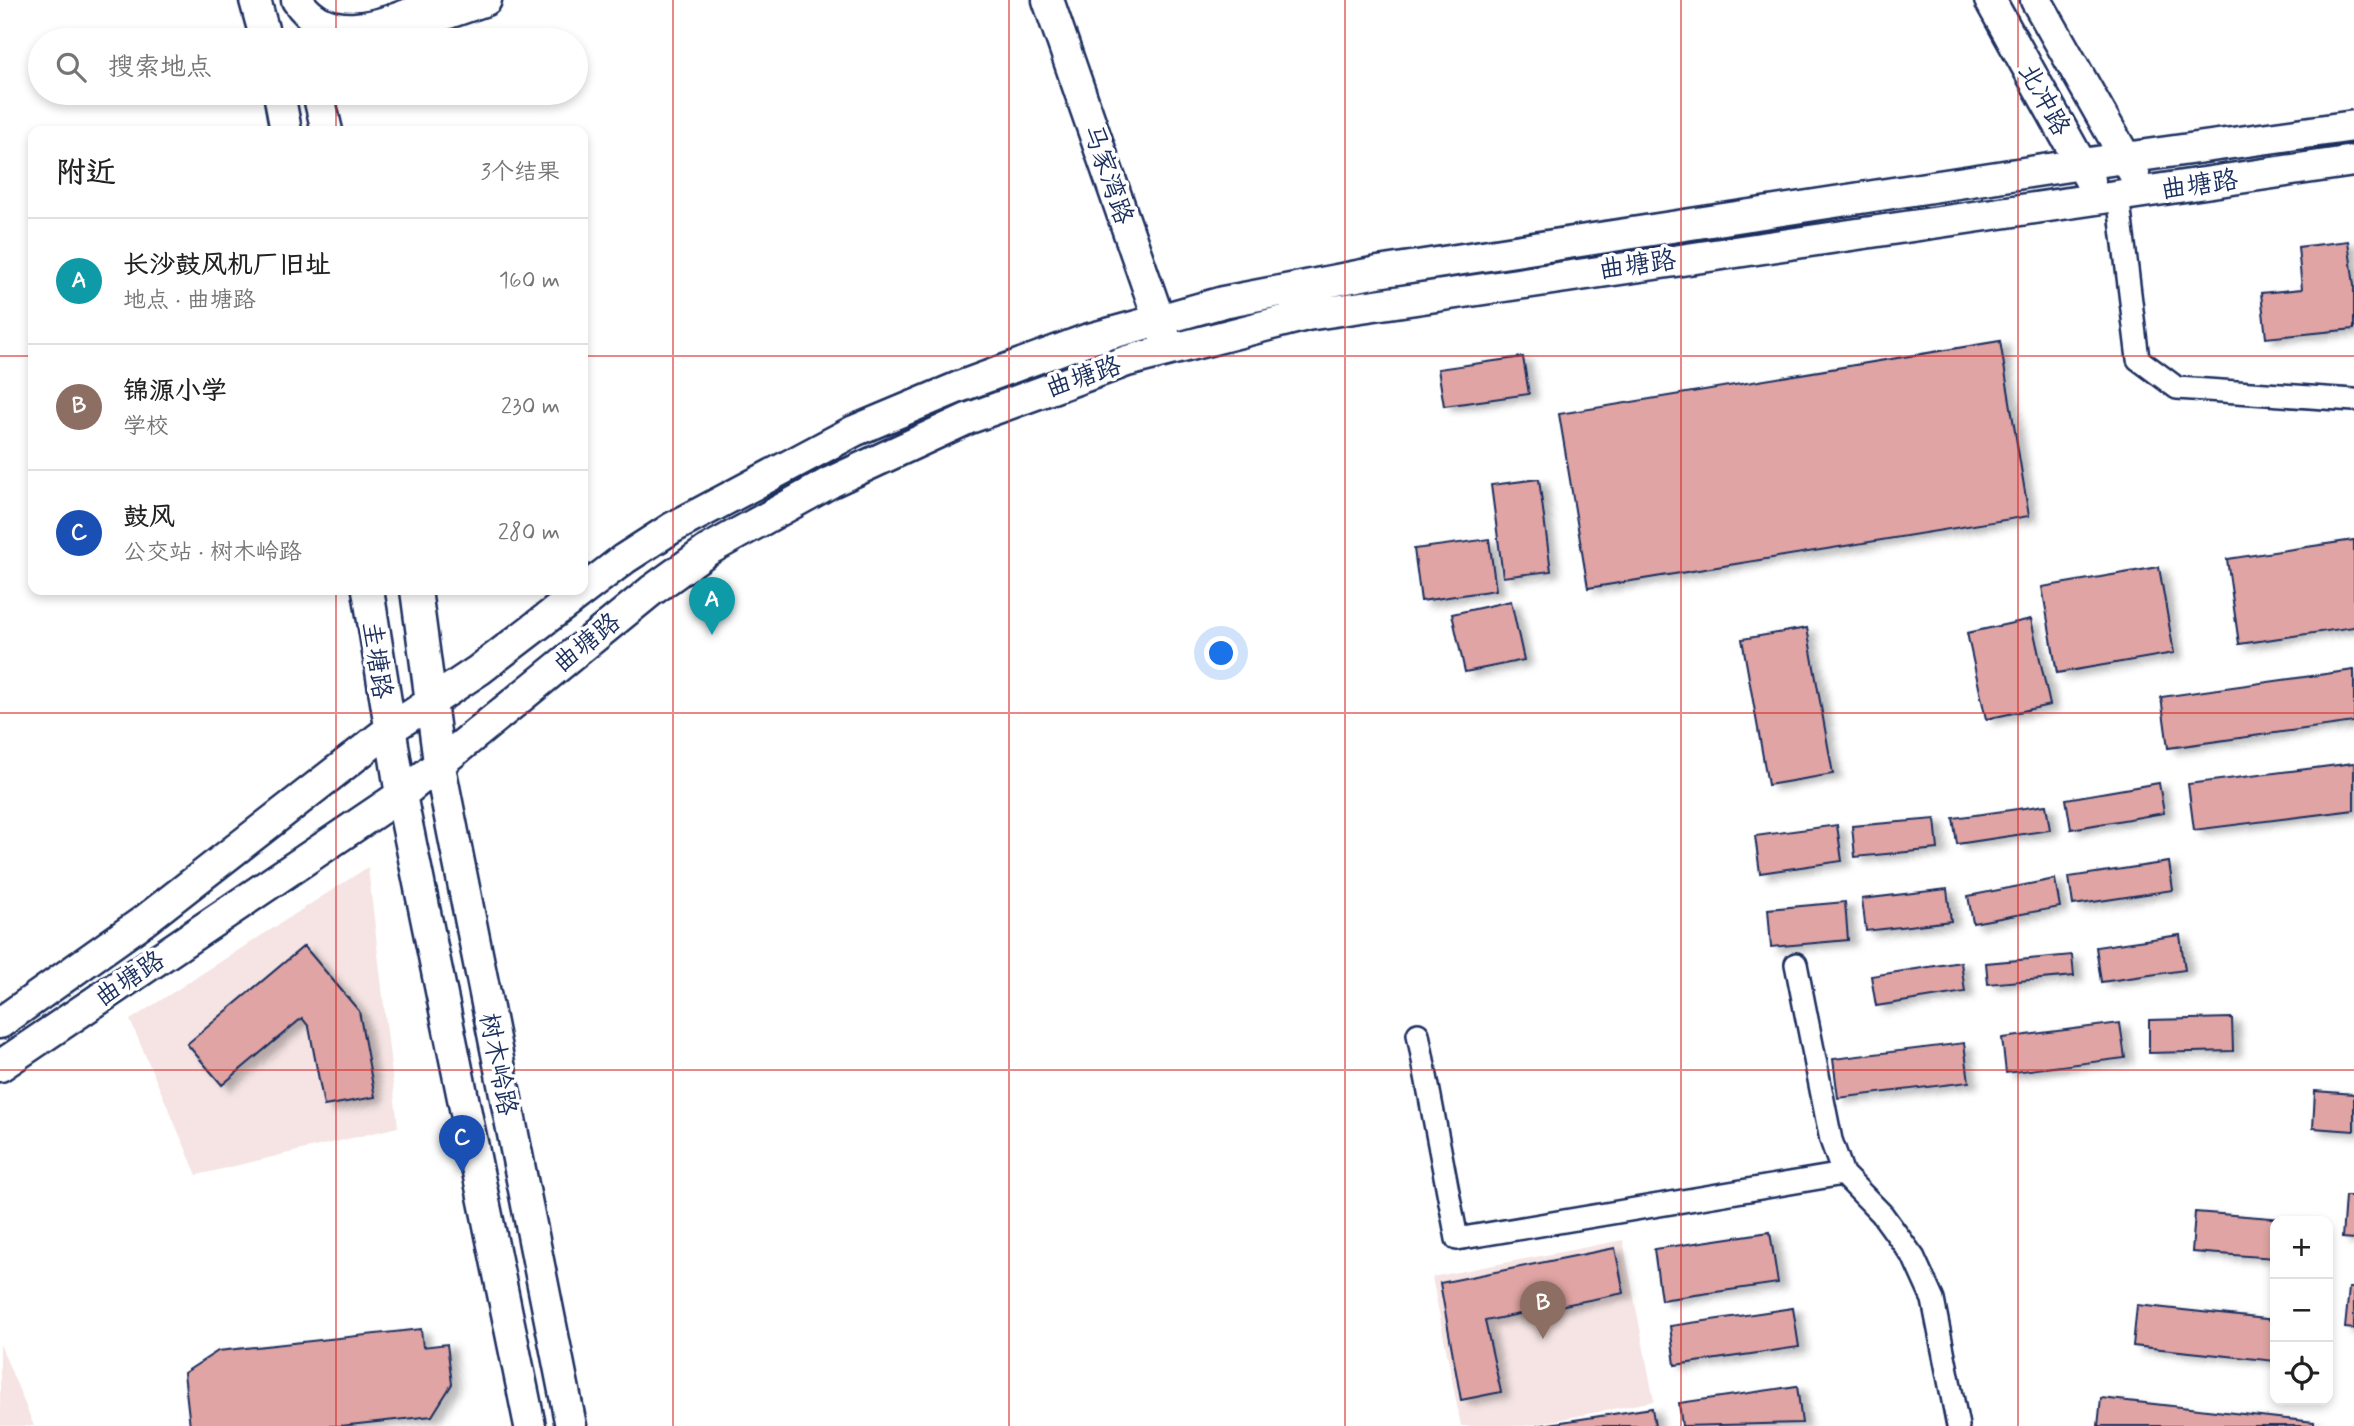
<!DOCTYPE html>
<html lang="zh">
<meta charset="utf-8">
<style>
body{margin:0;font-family:Mynerve,"LXGW WenKai TC",sans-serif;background:#f6f6f6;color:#222}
.controls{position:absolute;right:21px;bottom:21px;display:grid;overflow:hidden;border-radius:14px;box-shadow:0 4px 10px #0003}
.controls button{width:63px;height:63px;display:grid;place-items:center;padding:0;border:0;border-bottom:2px solid #e0e0e0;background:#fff;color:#222;font:35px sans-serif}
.you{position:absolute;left:1222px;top:654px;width:24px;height:24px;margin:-18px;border:5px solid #fff;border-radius:50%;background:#1a73e8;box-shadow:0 0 0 10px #1a73e833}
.badge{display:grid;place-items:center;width:46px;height:46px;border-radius:50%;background:#1a73e8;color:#fff;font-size:23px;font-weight:700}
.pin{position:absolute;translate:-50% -58px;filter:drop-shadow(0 2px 4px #0008)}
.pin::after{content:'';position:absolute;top:37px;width:24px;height:21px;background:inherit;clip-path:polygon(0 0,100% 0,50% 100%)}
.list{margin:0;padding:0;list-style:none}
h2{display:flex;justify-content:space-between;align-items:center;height:91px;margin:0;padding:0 28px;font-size:30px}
h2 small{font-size:23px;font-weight:400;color:#767676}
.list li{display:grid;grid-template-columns:46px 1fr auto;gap:21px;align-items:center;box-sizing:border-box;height:126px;padding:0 28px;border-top:2px solid #e0e0e0}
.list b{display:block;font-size:26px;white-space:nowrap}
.list p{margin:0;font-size:23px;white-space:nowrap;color:#767676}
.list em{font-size:23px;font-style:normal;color:#767676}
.icon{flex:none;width:38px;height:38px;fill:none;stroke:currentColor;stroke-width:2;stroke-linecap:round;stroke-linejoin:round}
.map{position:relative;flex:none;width:2354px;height:1426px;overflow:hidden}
.search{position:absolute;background:#fff;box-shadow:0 4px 10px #0003;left:28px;top:28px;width:560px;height:77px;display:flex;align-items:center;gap:18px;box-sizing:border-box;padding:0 24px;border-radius:38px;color:#767676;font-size:26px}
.panel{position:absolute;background:#fff;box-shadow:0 4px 10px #0003;left:28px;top:126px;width:560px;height:469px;border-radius:14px}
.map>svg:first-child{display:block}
.built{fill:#f5e4e3}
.building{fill:#dfa4a3;stroke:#1b2f5e;stroke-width:2;filter:url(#shadow)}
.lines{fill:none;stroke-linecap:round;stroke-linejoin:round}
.street-casing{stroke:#1b2f5e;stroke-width:26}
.secondary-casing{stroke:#1b2f5e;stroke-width:35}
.street{stroke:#fff;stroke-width:21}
.secondary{stroke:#fff;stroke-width:30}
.grid{fill:none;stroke:#d62828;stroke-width:2;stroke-opacity:0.55}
.labels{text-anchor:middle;stroke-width:7;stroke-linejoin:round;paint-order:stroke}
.street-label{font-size:26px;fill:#1b2f5e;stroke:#fff}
</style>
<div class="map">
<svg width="2354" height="1426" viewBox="0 0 2354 1426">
<defs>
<filter id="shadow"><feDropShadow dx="8" dy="4.5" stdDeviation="3.5" flood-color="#0004"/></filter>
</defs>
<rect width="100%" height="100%" fill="#fff"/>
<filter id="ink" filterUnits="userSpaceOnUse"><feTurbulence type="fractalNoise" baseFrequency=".0143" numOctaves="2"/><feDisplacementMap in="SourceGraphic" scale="14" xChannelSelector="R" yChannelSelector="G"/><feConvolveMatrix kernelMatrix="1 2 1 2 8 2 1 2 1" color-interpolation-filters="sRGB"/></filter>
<g filter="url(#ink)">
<path class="built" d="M368,867L398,1127L197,1175L130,1020Z
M1623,1240L1654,1401L1525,1426H1461L1432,1277Z
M0,1344L34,1426H0Z"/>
<path class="building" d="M2348,241L2354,285V329L2266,338L2261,293L2302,289L2298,247Z
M2000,341L2029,516L1588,588L1559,414Z
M1523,357L1529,394L1444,406L1438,369Z
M1539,479L1551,571L1503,577L1491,485Z
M1489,539L1496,590L1421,601L1414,549Z
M2354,540V627L2239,644L2227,559Z
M2159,567L2174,653L2057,673L2042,587Z
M1511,601L1524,660L1465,672L1452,614Z
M2031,619L2050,705L1986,719L1967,633Z
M1807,628L1833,774L1768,785L1742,639Z
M2354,670V722L2168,748L2161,697Z
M2354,763V810L2194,830L2188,784Z
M2159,783L2164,813L2071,829L2066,799Z
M2046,805L2050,830L1957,844L1953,818Z
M1935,819L1938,849L1855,857L1852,826Z
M1837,825L1842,861L1760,873L1755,836Z
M2169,862L2173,890L2073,905L2069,877Z
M2055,879L2060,907L1973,923L1968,896Z
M1947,889L1951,921L1866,931L1862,899Z
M1845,902L1848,940L1771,947L1768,909Z
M2180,935L2185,970L2101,982L2096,947Z
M304,946L359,1011L375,1097L324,1106L309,1027L302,1018L222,1085L187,1044Z
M2072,955L2074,976L1988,984L1986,963Z
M1961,962L1965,992L1876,1006L1871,976Z
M2232,1018L2233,1051L2149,1053V1020Z
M2120,1023L2125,1058L2006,1073L2002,1038Z
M1964,1043L1969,1082L1838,1098L1833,1059Z
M2315,1091L2354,1094V1131L2313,1128Z
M2345,1196H2354V1239L2342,1238Z
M2195,1212L2310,1221H2275V1258L2192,1252Z
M1770,1232L1778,1283L1661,1300L1654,1249Z
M1615,1248L1624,1293L1485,1321L1501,1392L1461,1400L1440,1283Z
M2349,1288H2354V1329L2345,1328Z
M2137,1305L2275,1320V1361L2133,1346Z
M1793,1308L1799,1347L1675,1365L1670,1326Z
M421,1329L423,1347L447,1344L452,1384L432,1416L340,1426H190L184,1373L218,1351Z
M1797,1386L1802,1423L1682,1426L1679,1403Z
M2101,1398L2314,1422V1426H2098Z
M1652,1408L1655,1426H1536Z"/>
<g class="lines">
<defs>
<path id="street" d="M2118,195L2138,359L2177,388L2354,400
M1796,964L1831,1140L1843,1174L1882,1214L1914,1258L1933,1300L1958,1426
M1418,1034L1457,1239L1843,1174"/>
<path id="secondary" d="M255,0L266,40
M297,0C333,54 398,17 445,0
M1048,0L1165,337
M1990,0L2090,180
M2036,0L2134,173
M425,21L486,0
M279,93L286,131
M318,93L327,131
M368,590L401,795L530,1426
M416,590L439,762L571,1426
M0,1023L145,920L389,730L479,670L624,559L672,528L854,431L959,387L1086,340L1170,317L1223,302L1378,272L2082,164L2354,126
M0,1066L401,795L651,591L708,550L831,482L967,419L1127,361L1307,315L2354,161"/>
</defs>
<use href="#street" class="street-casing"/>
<use href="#secondary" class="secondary-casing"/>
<use href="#street" class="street"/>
<use href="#secondary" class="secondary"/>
</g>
</g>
<path class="grid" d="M336,0V40M673,0V1426M1009,0V1426M1345,0V1426M1681,0V1426M2018,0V1426M336,93V131M0,356H33M583,356H2354M336,590V1426M0,713H2354M0,1070H2354"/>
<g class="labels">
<g class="street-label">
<text transform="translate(2045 99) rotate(61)" y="9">北冲路</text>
<text transform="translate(1109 174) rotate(71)" y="9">马家湾路</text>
<text transform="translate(2199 184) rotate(-8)" y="9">曲塘路</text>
<text transform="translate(1637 264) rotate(-8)" y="9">曲塘路</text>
<text transform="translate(1083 376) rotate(-19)" y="9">曲塘路</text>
<text transform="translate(586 642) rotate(-39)" y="9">曲塘路</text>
<text transform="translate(378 660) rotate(82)" y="9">圭塘路</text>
<text transform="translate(129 978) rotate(-34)" y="9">曲塘路</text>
<text transform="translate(499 1064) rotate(79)" y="9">树木岭路</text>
</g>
</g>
</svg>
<div class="controls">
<button>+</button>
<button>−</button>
<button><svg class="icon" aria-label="locate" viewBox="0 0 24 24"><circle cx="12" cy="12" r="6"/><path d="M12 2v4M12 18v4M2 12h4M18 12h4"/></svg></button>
</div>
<div class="you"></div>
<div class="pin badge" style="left:712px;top:635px;background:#0f9aa8">A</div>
<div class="pin badge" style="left:1543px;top:1339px;background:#8d6e63">B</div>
<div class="pin badge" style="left:462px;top:1173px;background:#1a4fb4">C</div>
<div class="search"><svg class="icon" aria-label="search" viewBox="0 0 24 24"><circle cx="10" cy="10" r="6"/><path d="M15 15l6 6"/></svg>搜索地点</div>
<section class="panel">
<h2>附近<small>3个结果</small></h2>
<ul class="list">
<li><span class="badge" style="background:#0f9aa8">A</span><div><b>长沙鼓风机厂旧址</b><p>地点 · 曲塘路</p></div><em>160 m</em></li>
<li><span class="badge" style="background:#8d6e63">B</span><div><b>锦源小学</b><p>学校</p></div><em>230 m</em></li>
<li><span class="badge" style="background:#1a4fb4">C</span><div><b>鼓风</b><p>公交站 · 树木岭路</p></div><em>280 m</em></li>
</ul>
</section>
</div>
